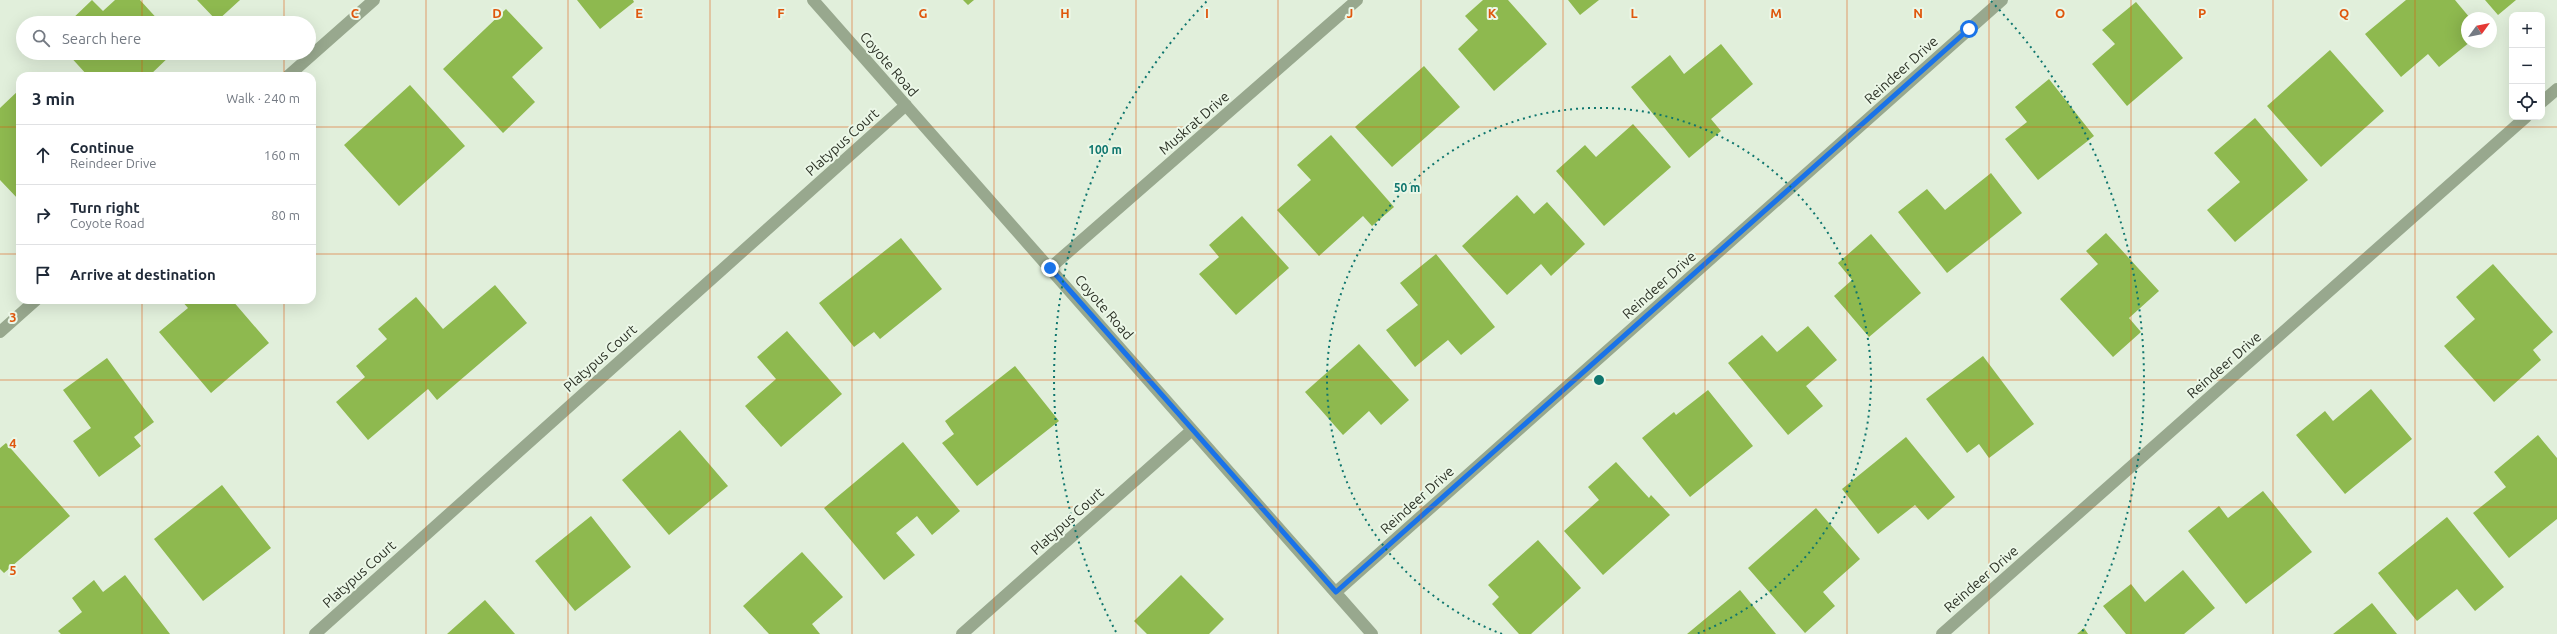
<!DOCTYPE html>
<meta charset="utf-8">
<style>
body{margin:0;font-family:Ubuntu,sans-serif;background:#f2f2f3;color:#1f2937}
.controls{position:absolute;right:12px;top:12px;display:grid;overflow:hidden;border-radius:8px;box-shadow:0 4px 16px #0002}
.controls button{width:36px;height:36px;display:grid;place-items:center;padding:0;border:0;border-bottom:1px solid #e0e1e3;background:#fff;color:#1f2937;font:20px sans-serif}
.compass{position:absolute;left:2461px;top:12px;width:36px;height:36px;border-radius:50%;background:#fff;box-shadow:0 4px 16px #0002;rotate:57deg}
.stop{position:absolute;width:12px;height:12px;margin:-9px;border:3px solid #1a73e8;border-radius:50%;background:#fff}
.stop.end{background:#1a73e8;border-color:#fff;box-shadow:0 1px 4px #0008}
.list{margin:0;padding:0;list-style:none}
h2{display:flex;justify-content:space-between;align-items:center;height:52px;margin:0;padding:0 16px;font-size:17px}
h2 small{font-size:13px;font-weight:400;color:#747a83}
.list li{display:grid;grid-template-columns:26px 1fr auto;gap:12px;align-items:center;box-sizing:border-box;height:60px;padding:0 16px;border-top:1px solid #e0e1e3}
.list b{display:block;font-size:15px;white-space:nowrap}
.list p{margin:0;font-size:13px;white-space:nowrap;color:#747a83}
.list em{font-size:13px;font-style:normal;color:#747a83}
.icon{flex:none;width:22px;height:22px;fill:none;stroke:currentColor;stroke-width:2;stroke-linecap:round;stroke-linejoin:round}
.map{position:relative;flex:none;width:2557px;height:634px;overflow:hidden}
.search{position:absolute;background:#fff;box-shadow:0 4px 16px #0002;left:16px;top:16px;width:300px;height:44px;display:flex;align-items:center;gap:10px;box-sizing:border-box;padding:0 14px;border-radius:22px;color:#747a83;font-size:15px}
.panel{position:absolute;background:#fff;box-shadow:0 4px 16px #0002;left:16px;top:72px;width:300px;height:232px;border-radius:12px}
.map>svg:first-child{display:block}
.building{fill:#8eb94f}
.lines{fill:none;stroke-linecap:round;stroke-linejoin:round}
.minor{stroke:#98a88e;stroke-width:12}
.route{stroke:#1a73e8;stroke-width:5}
.grid{fill:none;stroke:#df570d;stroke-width:1;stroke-opacity:0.55}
.ring{fill:none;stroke:#0f766e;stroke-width:2;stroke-dasharray:2 4}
.labels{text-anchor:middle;stroke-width:4;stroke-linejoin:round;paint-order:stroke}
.street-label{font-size:14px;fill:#2d3327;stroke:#ebf7e7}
.grid-label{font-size:13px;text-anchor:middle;font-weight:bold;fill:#df570d;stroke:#ebf7e7;stroke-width:4;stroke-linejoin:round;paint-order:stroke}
.centre{fill:#0f766e;stroke:#ebf7e7;stroke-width:2}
.ring-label{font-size:12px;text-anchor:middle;font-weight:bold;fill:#0f766e;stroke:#ebf7e7;stroke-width:4;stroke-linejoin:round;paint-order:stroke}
</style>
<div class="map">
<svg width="2557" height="634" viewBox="0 0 2557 634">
<rect width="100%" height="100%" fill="#e1efdb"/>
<path class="building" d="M92,0L103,11L115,0H140L161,23H68Z
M197,0H240L217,21Z
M577,0H633L634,2L600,29Z
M963,0H974L968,5Z
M1483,0H1508L1547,44L1494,91L1458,49L1478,30L1465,16Z
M1568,0H1599L1580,15Z
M2406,0H2455L2470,18H2467V42H2470L2439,67L2428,54L2401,77L2365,34Z
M2485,0H2516L2498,15Z
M2136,2L2183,58L2127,106L2092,64L2115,44L2102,30Z
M506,9L543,48L512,77L535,102L503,133L443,69Z
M1721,44L1753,84L1711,119L1721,131L1689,158L1631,87L1670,55L1684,74Z
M2330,50L2384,111L2321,167L2267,106Z
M67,53H173L149,76H88Z
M1424,66L1460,107L1392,167L1355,127Z
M2049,79L2094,136L2038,180L2005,139L2027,122L2015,107Z
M410,85L465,146L399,206L344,145Z
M20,89V198L19,200L0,180V108Z
M2255,118L2308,180L2235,242L2207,210L2240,182L2214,153Z
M1633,124L1671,167L1604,226L1556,171L1585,145L1596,157Z
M1331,135L1394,207L1372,226L1363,216L1319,256L1277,210L1311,180L1297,165Z
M1991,173L2022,213L1947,273L1898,212L1927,189L1945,210Z
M1517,195L1534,214L1547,202L1585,244L1551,276L1541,264L1507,295L1462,246Z
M1242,216L1289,268L1236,315L1199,274L1219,257L1209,245Z
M2106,233L2159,291L2129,318L2141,332L2113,357L2060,299L2098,264L2086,251Z
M1871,234L1921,293L1869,337L1834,296L1852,280L1838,263Z
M901,238L942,289L880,339L874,332L854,347L819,303Z
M1436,254L1495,327L1461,355L1448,340L1415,367L1386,330L1418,305L1400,283Z
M2493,264L2553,332L2533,350L2541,360L2494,402L2444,346L2475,319L2456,297Z
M495,285L527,323L437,400L428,389L368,440L336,402L365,377L356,366L387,339L378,329L416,297L443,329Z
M181,300H232L269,343L211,393L159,332L188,308Z
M1808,326L1837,360L1806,386L1823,406L1788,435L1728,363L1762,335L1777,352Z
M787,331L842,394L781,447L745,406L776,379L757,357Z
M1359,344L1409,400L1381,425L1369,411L1343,435L1305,392Z
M1983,356L2034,424L1989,458L1979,444L1967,453L1926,399Z
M107,358L154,422L134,437L141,446L99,477L73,441L91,428L63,390Z
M1015,366L1059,421L977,486L942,443L954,434L945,421Z
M2371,389L2412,439L2345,494L2296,435L2325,411L2333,421Z
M1708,390L1753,446L1690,497L1642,438L1674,412L1676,415Z
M680,430L728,486L669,535L622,480Z
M2538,435L2557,458V519L2509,558L2473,513L2506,487L2494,472Z
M1906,437L1955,497L1928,520L1915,505L1878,534L1842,489Z
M903,442L960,511L932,535L917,516L896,533L915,555L884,580L824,508Z
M6,443L70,516L4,573L0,569V448Z
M1616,462L1649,498L1651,495L1670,515L1603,575L1564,531L1599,500L1588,487Z
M222,485L271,548L203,601L154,539Z
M2263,491L2312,552L2246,604L2188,531L2219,506L2228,518Z
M1816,508L1860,559L1823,592L1835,606L1805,633L1748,568Z
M591,516L631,567L575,611L535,561Z
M2447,517L2504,587L2475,611L2457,589L2417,621L2378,573Z
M1538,540L1581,588L1531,634H1519L1492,604L1499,597L1488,585Z
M802,552L843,597L812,624L820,634H769L743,606Z
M2183,570L2215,608L2184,634H2126L2103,606L2131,584L2145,602Z
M125,575L170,634H61L58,631L82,612L72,598L94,580L103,592Z
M1181,575L1224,619L1209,634H1147L1134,621Z
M1740,590L1776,634H1687Z
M485,600L515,634H447Z
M2372,603L2397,634H2333Z
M2084,628L2088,634H2077Z"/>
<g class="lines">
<path class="minor" d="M813,0L1372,634
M288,76L374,0
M2542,102L2557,89
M1050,268L1357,0
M0,332L36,300
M1336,592L2002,0
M315,634L906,105
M962,634L1192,430
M1942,634L2526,117"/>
</g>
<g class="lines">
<path class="route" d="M1050,268L1336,592L1969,29"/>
</g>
<path class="grid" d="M142,0V23M284,0V23M426,0V634M568,0V634M710,0V634M852,0V634M994,0V634M1136,0V634M1278,0V634M1421,0V634M1563,0V634M1705,0V634M1847,0V634M1989,0V634M2131,0V634M2273,0V634M2415,0V634M142,53V76M284,53V76M0,127H20M312,127H2557M0,254H20M312,254H2557M142,300V634M284,300V634M0,380H2557M0,507H2557"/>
<g class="ring">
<path d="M1502 634A272 272 0 1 1 1696 634"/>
<path d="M1116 632A545 545 0 0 1 1207 1M1991 1A545 545 0 0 1 2082 632"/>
</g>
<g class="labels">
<g class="street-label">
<text transform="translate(889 64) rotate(49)" y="5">Coyote Road</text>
<text transform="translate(1901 70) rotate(-42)" y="5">Reindeer Drive</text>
<text transform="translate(1194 123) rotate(-41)" y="5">Muskrat Drive</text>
<text transform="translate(842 142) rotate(-42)" y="5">Platypus Court</text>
<text transform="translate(1659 285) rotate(-42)" y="5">Reindeer Drive</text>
<text transform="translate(1104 307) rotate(49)" y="5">Coyote Road</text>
<text transform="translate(600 358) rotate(-42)" y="5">Platypus Court</text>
<text transform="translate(2224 365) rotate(-41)" y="5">Reindeer Drive</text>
<text transform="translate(1417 500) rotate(-42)" y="5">Reindeer Drive</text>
<text transform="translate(1067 521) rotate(-42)" y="5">Platypus Court</text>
<text transform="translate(359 574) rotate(-42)" y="5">Platypus Court</text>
<text transform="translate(1981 579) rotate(-41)" y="5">Reindeer Drive</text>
</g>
</g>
<g class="grid-label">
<text x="355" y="18">C</text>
<text x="497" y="18">D</text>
<text x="639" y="18">E</text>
<text x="781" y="18">F</text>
<text x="923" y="18">G</text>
<text x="1065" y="18">H</text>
<text x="1207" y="18">I</text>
<text x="1350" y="18">J</text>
<text x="1492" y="18">K</text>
<text x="1634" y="18">L</text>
<text x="1776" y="18">M</text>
<text x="1918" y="18">N</text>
<text x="2060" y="18">O</text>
<text x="2202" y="18">P</text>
<text x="2344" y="18">Q</text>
<text x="13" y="322">3</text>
<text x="13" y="448">4</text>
<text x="13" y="575">5</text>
</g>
<circle cx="1599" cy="380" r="6" class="centre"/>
<g class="ring-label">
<text x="1105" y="154">100 m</text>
<text x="1407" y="192">50 m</text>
</g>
</svg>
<div class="controls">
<button>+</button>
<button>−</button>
<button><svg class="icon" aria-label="locate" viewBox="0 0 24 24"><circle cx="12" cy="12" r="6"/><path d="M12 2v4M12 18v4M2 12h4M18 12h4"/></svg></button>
</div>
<svg class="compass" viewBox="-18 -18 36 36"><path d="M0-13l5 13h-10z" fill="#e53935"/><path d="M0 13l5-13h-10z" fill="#747a83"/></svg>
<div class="stop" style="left:1969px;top:29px"></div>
<div class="stop end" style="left:1050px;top:268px"></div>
<div class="search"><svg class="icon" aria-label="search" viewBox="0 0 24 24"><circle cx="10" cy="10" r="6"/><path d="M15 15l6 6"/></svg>Search here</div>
<section class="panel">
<h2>3 min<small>Walk · 240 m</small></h2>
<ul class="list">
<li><svg class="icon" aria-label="ahead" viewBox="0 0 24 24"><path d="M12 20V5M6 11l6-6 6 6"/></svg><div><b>Continue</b><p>Reindeer Drive</p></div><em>160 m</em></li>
<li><svg class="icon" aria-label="right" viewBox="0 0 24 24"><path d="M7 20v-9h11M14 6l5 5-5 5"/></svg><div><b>Turn right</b><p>Coyote Road</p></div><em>80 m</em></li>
<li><svg class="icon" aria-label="arrive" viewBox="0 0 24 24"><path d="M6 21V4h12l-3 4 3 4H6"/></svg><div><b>Arrive at destination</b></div></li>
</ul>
</section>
</div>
